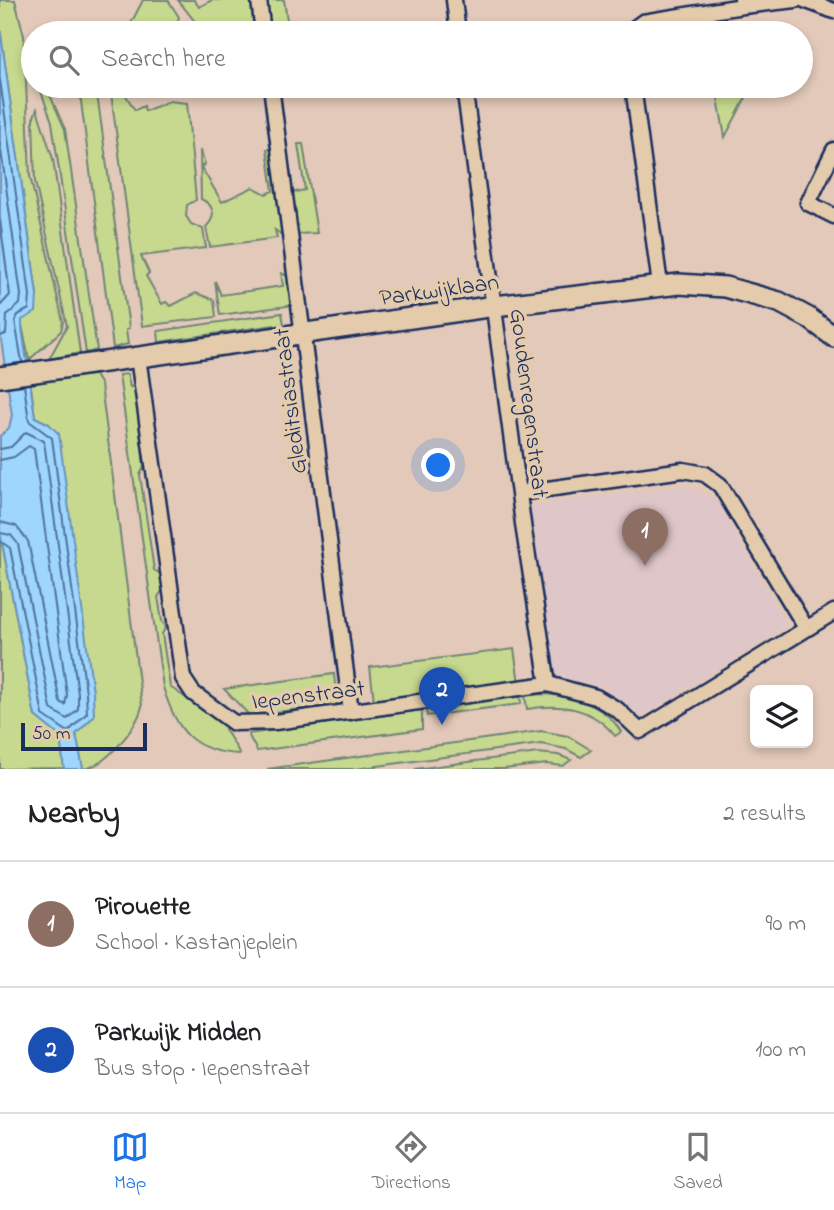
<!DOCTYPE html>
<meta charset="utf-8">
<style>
body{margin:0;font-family:"Indie Flower",sans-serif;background:#f2f2f2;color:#202124}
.controls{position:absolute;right:21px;bottom:21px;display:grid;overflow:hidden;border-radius:10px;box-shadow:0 4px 10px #0003}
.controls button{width:63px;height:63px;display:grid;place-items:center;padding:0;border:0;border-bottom:2px solid #e0e0e0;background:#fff;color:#202124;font:35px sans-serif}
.scale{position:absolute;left:21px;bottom:18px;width:126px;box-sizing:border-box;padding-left:7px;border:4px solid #1b2f5e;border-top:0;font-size:19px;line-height:24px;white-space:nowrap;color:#1b2f5e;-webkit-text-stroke:5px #e4cbac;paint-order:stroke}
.you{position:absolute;left:439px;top:466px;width:24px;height:24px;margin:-18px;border:5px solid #fff;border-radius:50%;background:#1a73e8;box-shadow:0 0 0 10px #1a73e833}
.badge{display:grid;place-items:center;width:46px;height:46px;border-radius:50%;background:#1a73e8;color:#fff;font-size:23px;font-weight:700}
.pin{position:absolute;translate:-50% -58px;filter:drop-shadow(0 2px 4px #0008)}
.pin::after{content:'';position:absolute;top:37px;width:24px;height:21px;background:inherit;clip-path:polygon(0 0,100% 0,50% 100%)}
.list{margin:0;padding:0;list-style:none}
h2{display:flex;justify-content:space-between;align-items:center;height:91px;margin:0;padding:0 28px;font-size:30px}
h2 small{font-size:23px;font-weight:400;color:#757577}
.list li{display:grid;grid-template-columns:46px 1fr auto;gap:21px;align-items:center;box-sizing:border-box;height:126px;padding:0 28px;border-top:2px solid #e0e0e0}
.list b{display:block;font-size:26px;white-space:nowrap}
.list p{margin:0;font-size:23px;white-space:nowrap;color:#757577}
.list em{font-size:23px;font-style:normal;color:#757577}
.icon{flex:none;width:38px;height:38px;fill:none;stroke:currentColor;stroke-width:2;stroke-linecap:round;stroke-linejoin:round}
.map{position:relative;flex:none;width:834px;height:769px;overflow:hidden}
.search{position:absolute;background:#fff;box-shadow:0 4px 10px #0003;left:21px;right:21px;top:21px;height:77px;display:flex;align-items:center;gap:18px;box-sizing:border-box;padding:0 24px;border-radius:38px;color:#757577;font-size:26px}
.sheet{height:343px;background:#fff}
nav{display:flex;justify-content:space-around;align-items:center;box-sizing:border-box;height:98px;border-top:2px solid #e0e0e0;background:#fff;font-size:19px;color:#757577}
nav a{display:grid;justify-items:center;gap:4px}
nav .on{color:#1a73e8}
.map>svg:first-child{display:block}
.built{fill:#dfc6c9}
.green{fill:#c7d98e;stroke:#718476;stroke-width:2}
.water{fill:#9ed6fe;stroke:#6a93be;stroke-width:2}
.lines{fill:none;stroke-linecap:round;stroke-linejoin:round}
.shore{stroke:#4f729e;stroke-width:2}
.street-casing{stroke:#1b2f5e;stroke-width:19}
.secondary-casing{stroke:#1b2f5e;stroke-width:24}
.street{stroke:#e4cbac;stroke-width:14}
.secondary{stroke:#e4cbac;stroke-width:19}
.labels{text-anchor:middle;stroke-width:7;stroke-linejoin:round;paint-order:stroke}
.street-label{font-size:24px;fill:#1b2f5e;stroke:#e4cbac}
</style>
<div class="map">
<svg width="834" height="769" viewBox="0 0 834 769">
<rect width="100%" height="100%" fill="#e2c9b9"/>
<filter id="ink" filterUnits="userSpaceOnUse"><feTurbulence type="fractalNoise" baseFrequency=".0143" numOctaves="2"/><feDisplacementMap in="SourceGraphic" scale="14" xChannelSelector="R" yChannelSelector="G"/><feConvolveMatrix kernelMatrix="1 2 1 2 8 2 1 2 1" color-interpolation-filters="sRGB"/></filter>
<g filter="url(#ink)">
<path class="built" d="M683,486L716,499L787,626L639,718L601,687L553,675L528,506Z"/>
<path class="green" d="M0,0H15L24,36L30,176L63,322L61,331L29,360L21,320L37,295L0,28Z
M143,0H168L179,17L173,33H126Z
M178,0H194L199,7L212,0H252L257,33H204Z
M265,0H284L289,33H270Z
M39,86H46L65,129L97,350L86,353L52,122Z
M79,86H96L129,328L126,330L128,344L113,348Z
M110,86H120L135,110L144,106L145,111L169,101L187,103L196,200L187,205L186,216L191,224L203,229L206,248L141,256L149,273L146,276L162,304L166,302L171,306L196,293L214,300L216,317L142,326Z
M750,90L725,137L717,93Z
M37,109L53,159L80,353L49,359L67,326L35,182L33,119Z
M298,144H303L317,233L298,234L291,193L305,190Z
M274,148L285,237L275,230L277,238L210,247L206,227C217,216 214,205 201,199L200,150L205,164L201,167L222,202L253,187L266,194L273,191L267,149Z
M281,273L292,278L295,305L220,315L215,281L221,295L283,286Z
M282,313L284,324L277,329L274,325L159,342L158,331Z
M93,372L101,385L142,706C138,727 105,767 83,769L76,734L91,719L59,438L49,424L35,417L30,380Z
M127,374L130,387L135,386L144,467L140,475L154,570L162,575L164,588L158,597L162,621L166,627L162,634L170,687L227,726L225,729L240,754C192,752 176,730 163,687L119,375Z
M0,532L35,716L60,736L64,768L0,769Z
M514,649L519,683L374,701L370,667Z
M334,674L337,705L249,715L224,689Z
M525,695C558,692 603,700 621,732L615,736C592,707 561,703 527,709Z
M520,696L521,704L427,716L426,709Z
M422,710V729L257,751L248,734Z
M541,731L568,736L591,750L581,757L566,749L541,744L355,769H267Z
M538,753L558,755L571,760L563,766L547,764L504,769H415Z"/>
<path class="water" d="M0,28L37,295L36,312L22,320V328L35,417L49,424L59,434L93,692L94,716L76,734L83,769H64L60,736L35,716L0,532V436L9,428L12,415L0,332Z"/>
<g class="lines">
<path class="shore" d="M0,80L30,295L29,309L18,315L15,321L22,362
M0,143L21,295L20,304L7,315L6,334L0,336
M0,220L10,295L0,306
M0,449L11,447L26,432L44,441L78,694V709L67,719L51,709L18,544L11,535L0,533
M0,460L14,457L29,446L34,449L67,695L65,705L60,702L28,541L16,526L0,522
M0,541L10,548L43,715L68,732L87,713L86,693L52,438L29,421L24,385"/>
<defs>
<path id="street" d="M259,0L263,33
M454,0L458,33
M742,0L743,6L796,0
M804,0L834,11
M628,33L643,22L743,6
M271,86L351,712
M464,86L524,531L548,684
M633,86L660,285
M834,150L808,203L834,216
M138,357L183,678L193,693L234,723L275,722L548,684L596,697L618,710L640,731L834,612
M519,493L683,470L705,474L720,485L806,628"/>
<path id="secondary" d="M0,377L495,306L679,284L725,287L779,302L809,318L834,337"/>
</defs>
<use href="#street" class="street-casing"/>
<use href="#secondary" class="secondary-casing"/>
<use href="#street" class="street"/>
<use href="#secondary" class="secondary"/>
</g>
</g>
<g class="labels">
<g class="street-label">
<text transform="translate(439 289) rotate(-8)" y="8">Parkwijklaan</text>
<text transform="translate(289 401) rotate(-97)" y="8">Gleditsiastraat</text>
<text transform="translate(530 403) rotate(83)" y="8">Goudenregenstraat</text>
<text transform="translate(308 694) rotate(-7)" y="8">Iepenstraat</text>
</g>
</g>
</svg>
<div class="controls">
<button><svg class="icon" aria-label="layers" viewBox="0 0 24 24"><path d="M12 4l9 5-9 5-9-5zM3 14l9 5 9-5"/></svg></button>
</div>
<div class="scale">50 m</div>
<div class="you"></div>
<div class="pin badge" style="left:645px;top:566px;background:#8d6e63">1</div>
<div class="pin badge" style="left:442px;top:725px;background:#1a4fb4">2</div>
<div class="search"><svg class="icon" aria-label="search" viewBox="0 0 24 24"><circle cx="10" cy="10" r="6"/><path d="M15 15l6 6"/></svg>Search here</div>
</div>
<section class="sheet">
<h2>Nearby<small>2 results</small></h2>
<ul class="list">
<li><span class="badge" style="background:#8d6e63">1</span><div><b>Pirouette</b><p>School · Kastanjeplein</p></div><em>90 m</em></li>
<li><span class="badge" style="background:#1a4fb4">2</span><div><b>Parkwijk Midden</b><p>Bus stop · Iepenstraat</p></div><em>100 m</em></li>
</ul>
</section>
<nav>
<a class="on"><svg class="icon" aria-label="map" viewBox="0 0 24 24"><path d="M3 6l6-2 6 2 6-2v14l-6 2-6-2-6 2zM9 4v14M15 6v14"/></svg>Map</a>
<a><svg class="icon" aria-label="directions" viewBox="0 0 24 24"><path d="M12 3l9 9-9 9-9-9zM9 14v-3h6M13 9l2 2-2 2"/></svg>Directions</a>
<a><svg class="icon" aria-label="saved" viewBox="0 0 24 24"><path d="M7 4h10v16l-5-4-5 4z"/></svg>Saved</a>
</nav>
